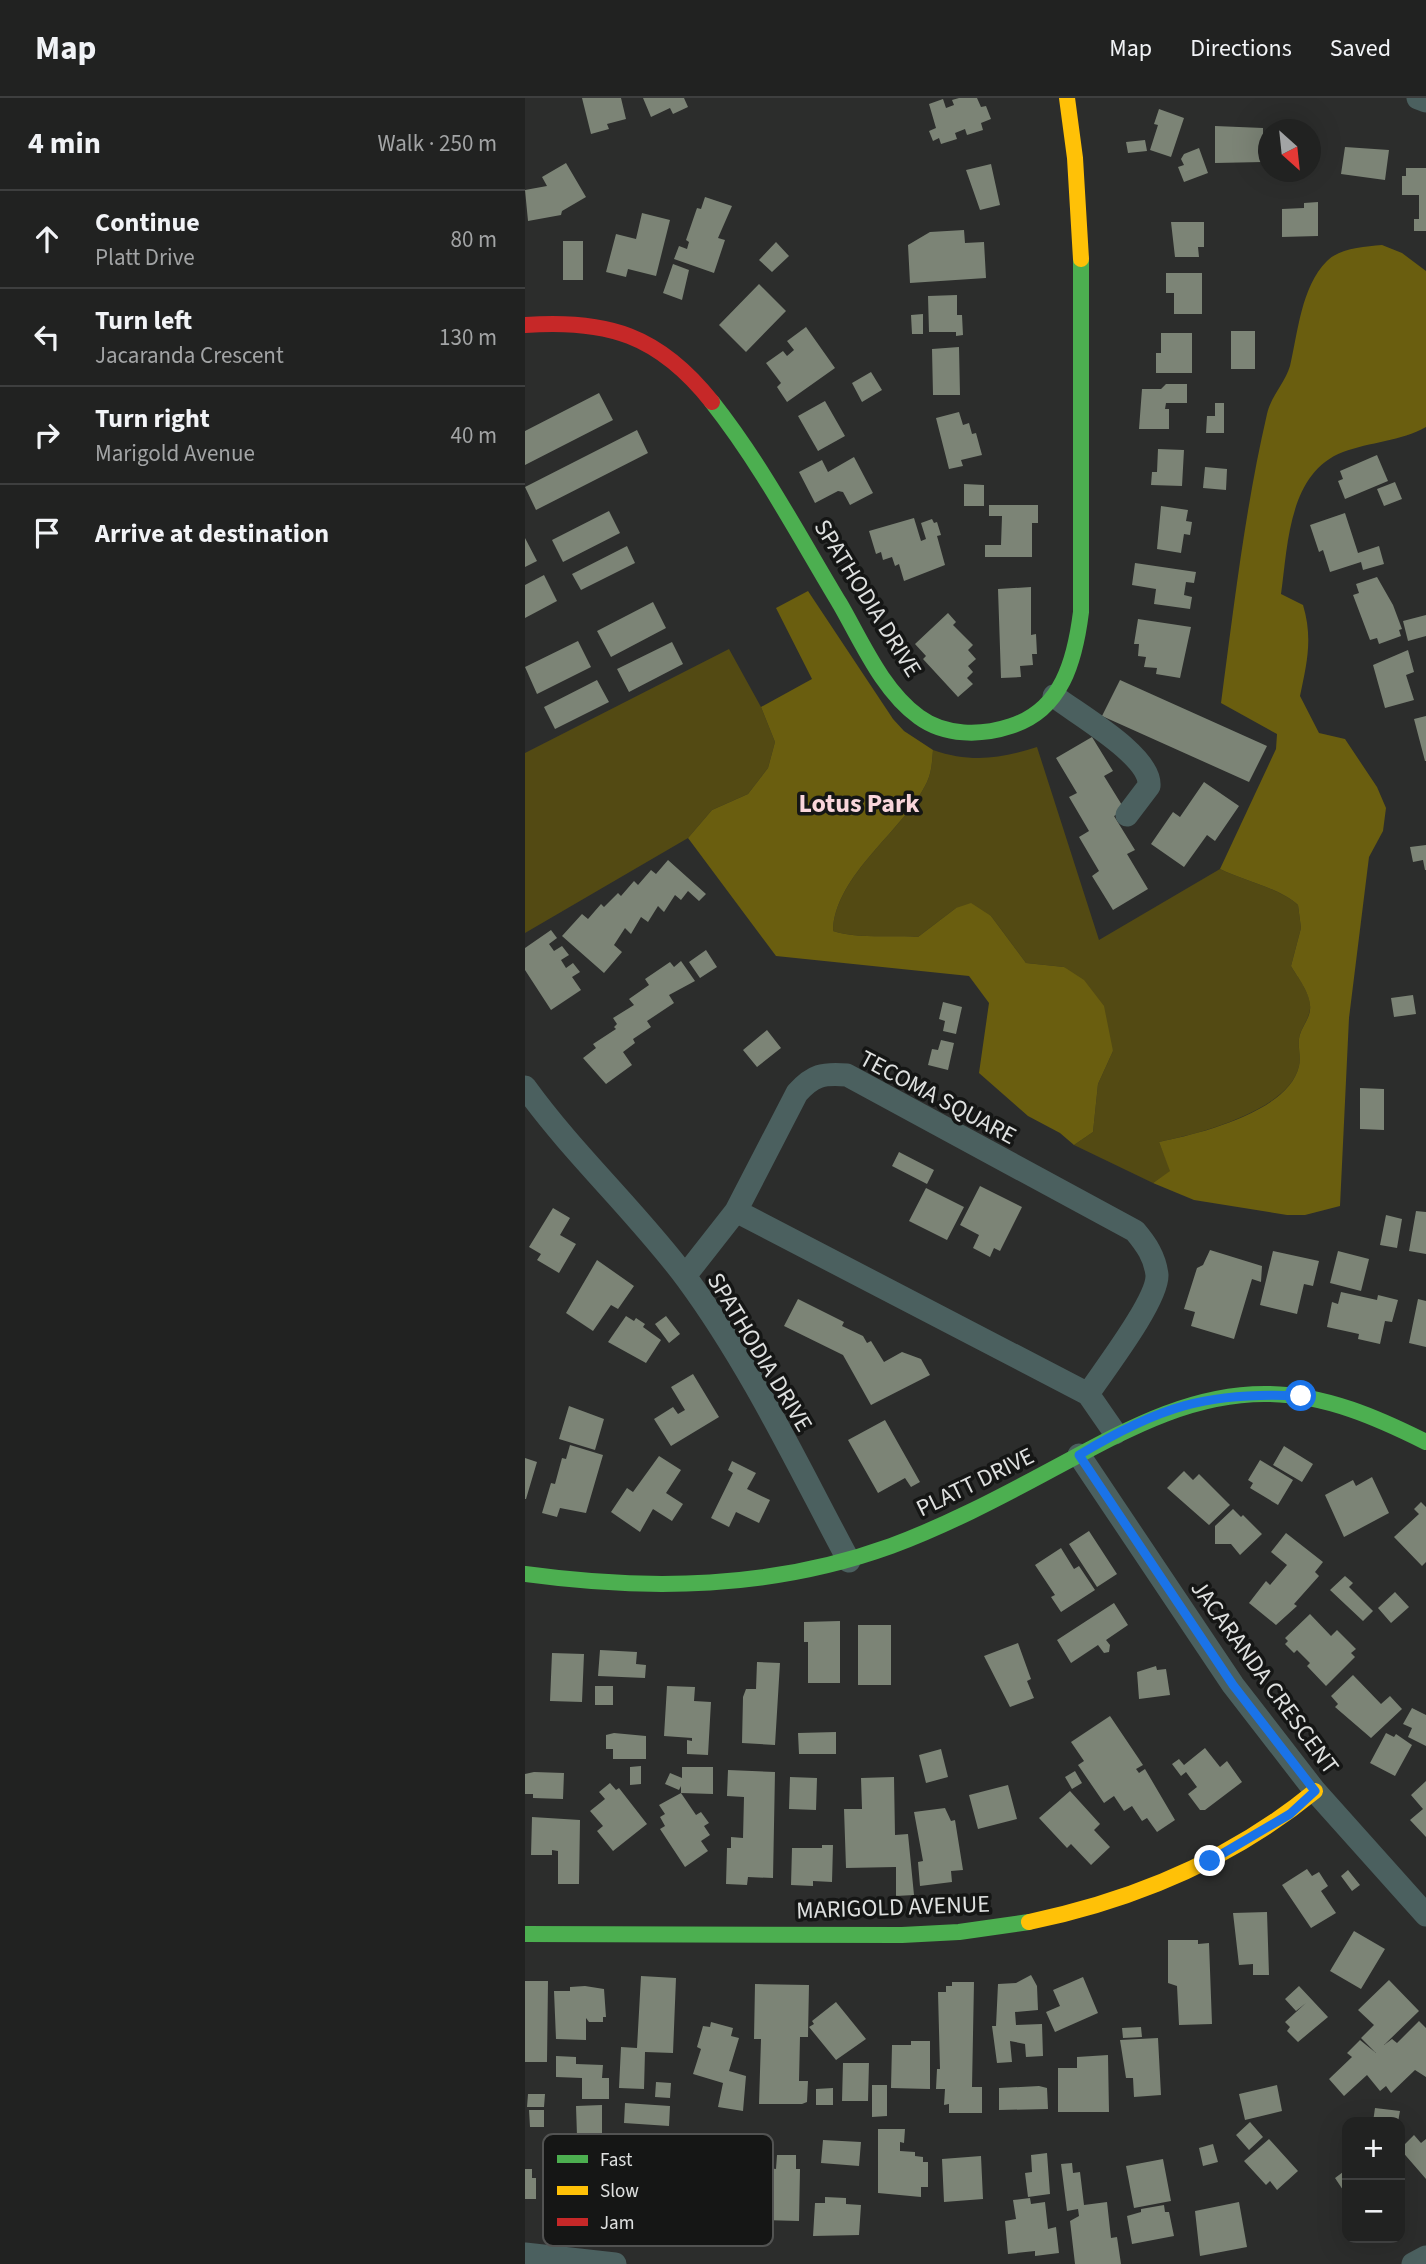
<!DOCTYPE html>
<meta charset="utf-8">
<style>
body{margin:0;font-family:"Source Sans 3",sans-serif;background:#2d2f2e;color:#f1f3f6}
.controls{position:absolute;right:21px;bottom:21px;display:grid;overflow:hidden;border-radius:14px;box-shadow:0 7px 28px #0002}
.controls button{width:63px;height:63px;display:grid;place-items:center;padding:0;border:0;border-bottom:2px solid #3e3f3f;background:#212221;color:#f1f3f6;font:35px sans-serif}
.compass{position:absolute;left:733px;top:21px;width:63px;height:63px;border-radius:50%;background:#212221;box-shadow:0 7px 28px #0002;rotate:153deg}
.stop{position:absolute;width:21px;height:21px;margin:-16px;border:5px solid #1a73e8;border-radius:50%;background:#fff}
.stop.end{background:#1a73e8;border-color:#fff;box-shadow:0 2px 7px #0008}
.list{margin:0;padding:0;list-style:none}
h2{display:flex;justify-content:space-between;align-items:center;height:91px;margin:0;padding:0 28px;font-size:30px}
h2 small{font-size:23px;font-weight:400;color:#a2a4a5}
.list li{display:grid;grid-template-columns:46px 1fr auto;gap:21px;align-items:center;box-sizing:border-box;height:98px;padding:0 28px;border-top:2px solid #3e3f3f}
.list b{display:block;font-size:26px;white-space:nowrap}
.list p{margin:0;font-size:23px;white-space:nowrap;color:#a2a4a5}
.list em{font-size:23px;font-style:normal;color:#a2a4a5}
.icon{flex:none;width:38px;height:38px;fill:none;stroke:currentColor;stroke-width:2;stroke-linecap:round;stroke-linejoin:round}
.map{position:relative;flex:none;width:901px;height:2166px;overflow:hidden}
header{display:flex;align-items:center;gap:42px;box-sizing:border-box;height:98px;padding:0 35px;background:#212221;border-bottom:2px solid #3e3f3f}
header strong{font-size:33px}
nav{display:flex;gap:38px;margin-inline-start:auto;font-size:24px}
main{display:flex}
aside{flex:1;background:#212221}
.map>svg:first-child{display:block}
.green{fill:#534a13}
.forest{fill:#6a5e0f}
.building{fill:#7c8476}
.lines{fill:none;stroke-linecap:round;stroke-linejoin:round}
.street{stroke:#4b605f;stroke-width:23}
.fast{stroke:#4caf50;stroke-width:16}
.slow{stroke:#ffc107;stroke-width:16}
.jam{stroke:#c62828;stroke-width:16}
.route{stroke:#1a73e8;stroke-width:9}
.labels{text-anchor:middle;stroke-width:7;stroke-linejoin:round;paint-order:stroke}
.street-label{font-size:24px;fill:#dfe1e0;stroke:#151615}
.neighbourhood-label{font-size:26px;font-weight:bold;fill:#f9d6db;stroke:#151615}
.key{fill:#151615;stroke:#525352;stroke-width:2}
.key-label{font-size:19px;fill:#dfe1e0}
</style>
<header>
<strong>Map</strong>
<nav><a>Map</a><a>Directions</a><a>Saved</a></nav>
</header>
<main>
<aside>
<h2>4 min<small>Walk · 250 m</small></h2>
<ul class="list">
<li><svg class="icon" aria-label="ahead" viewBox="0 0 24 24"><path d="M12 20V5M6 11l6-6 6 6"/></svg><div><b>Continue</b><p>Platt Drive</p></div><em>80 m</em></li>
<li><svg class="icon" aria-label="left" viewBox="0 0 24 24"><path d="M17 20v-9H6M10 6l-5 5 5 5"/></svg><div><b>Turn left</b><p>Jacaranda Crescent</p></div><em>130 m</em></li>
<li><svg class="icon" aria-label="right" viewBox="0 0 24 24"><path d="M7 20v-9h11M14 6l5 5-5 5"/></svg><div><b>Turn right</b><p>Marigold Avenue</p></div><em>40 m</em></li>
<li><svg class="icon" aria-label="arrive" viewBox="0 0 24 24"><path d="M6 21V4h12l-3 4 3 4H6"/></svg><div><b>Arrive at destination</b></div></li>
</ul>
</aside>
<div class="map">
<svg width="901" height="2166" viewBox="0 0 901 2166">
<rect width="100%" height="100%" fill="#2c2d2c"/>
<path class="green" d="M204,551L236,609L250,644L243,670L223,696L187,712L163,740L0,835V655Z
M512,649L574,842L695,771C719,783 755,790 773,807L776,830L766,868C773,880 787,897 785,911C784,922 775,931 774,941C773,950 776,960 774,968C764,1013 673,1036 634,1044L646,1073L628,1085L549,1047L568,1034L573,986L588,953L539,869L501,865L466,818L431,810L393,839C367,837 331,841 308,833C310,776 379,733 402,684C407,673 407,663 408,652C446,665 475,661 512,649Z"/>
<path class="forest" d="M857,147L877,155L901,173V329C876,343 845,344 818,354C763,375 763,448 756,496L778,507C788,540 782,565 775,598L794,635L820,641L852,689L861,710L858,733L844,759L824,920L815,1108L780,1117H762L669,1102L628,1085L645,1073L634,1044C673,1036 764,1014 774,968C776,960 773,950 774,941C775,931 784,922 785,912C787,897 773,880 766,868L776,830L773,807C755,790 719,783 695,771L751,651L752,636L696,605C709,508 720,411 742,316C746,298 760,285 765,268C773,235 776,189 802,163C815,150 838,149 857,147Z
M283,493L368,621L379,633L408,652C407,663 407,673 402,684C379,733 310,776 308,833C331,841 367,837 393,839L431,810L446,805L466,818L501,865L539,869L559,882L579,908L588,953L573,986L568,1034L549,1047L535,1035L503,1018L454,975L464,905L444,878L251,858L163,740L187,712L223,696L243,670L250,644L236,609L287,581L251,510Z"/>
<path class="building" d="M57,0H96L101,21L82,26L84,31L66,36Z
M118,0H159L163,9L148,16L145,10L126,19Z
M434,0H452L456,9L461,8L466,21L456,25L458,32L442,37L440,31L430,35L432,41L416,46L414,40L408,43L404,33L411,30L404,6L418,1L421,10L429,7L427,2Z
M634,11L659,20L646,59L625,52L633,27L629,26Z
M690,28L738,30V64L690,65Z
M620,42L622,53L603,55L601,44Z
M820,49L864,52L860,82L816,76Z
M674,50L683,75L659,84L653,69L659,67L656,61L659,56Z
M41,65L61,99L37,113L36,117L3,123L0,92L22,88L17,79Z
M466,66L475,107L455,112L441,72Z
M881,70H901V133H889V121H894V97H877V78H881Z
M180,99L207,108L193,140L200,142L189,175L149,161L154,148L162,151L164,144L161,142L172,110L176,111Z
M793,104V138L757,139V111L779,110V105Z
M117,115L145,122L131,178L103,171L101,179L81,174L91,136L111,141Z
M646,124H679V149H673L674,159H650Z
M439,132L440,145L459,144L461,180L385,185L383,147L405,134Z
M38,143H58V182H38Z
M251,144L264,158L247,174L234,162Z
M148,166L164,172L157,202L138,195Z
M641,175H677V216H649V195H641Z
M234,186L261,213L221,254L194,227Z
M432,197V217H437L438,237L431,238V234H404L403,198Z
M398,216V236H387L386,217Z
M281,229L310,270L262,304L252,289L256,285L241,265L258,253L262,258L269,252L262,243Z
M706,233H730V271H706Z
M636,235H667V275H631V255H636Z
M434,249L435,297H408L407,251Z
M346,274L357,292L337,304L327,285Z
M641,286H662V305H641L640,311H644V331H614L617,291H636Z
M74,295L88,322L0,367V333Z
M300,303L320,338L293,353L273,318Z
M690,305H699V335H681L682,318H690Z
M434,314L438,327L444,325L447,336L451,335L457,357L436,362L438,368L424,371L411,320Z
M112,332L123,355L11,412L0,389Z
M633,351L659,352L657,388L626,387L627,374H632Z
M852,357L863,383L820,401L813,383L818,381L815,373Z
M329,359L348,395L325,407L318,394L313,393L290,405L274,374L297,362L303,374Z
M680,369L702,371L701,392L678,390Z
M870,384L877,401L859,408L852,391Z
M439,386L459,387V408H439Z
M464,407H513V425H507V459H460V447H476L477,418H464Z
M636,408L663,412L661,423L667,424L665,437L659,436L656,455L632,451Z
M84,413L95,435L38,464L27,442Z
M820,415L833,455L854,448L859,466L838,472L836,464L805,474L798,452L794,454L785,427Z
M389,420L396,443L401,441L396,425L407,421L409,425L412,424L416,437L412,438L420,467L379,483L374,466L370,468L367,459L358,462L356,454L351,456L344,433Z
M0,440L12,463L0,469Z
M102,448L110,465L56,492L47,476Z
M610,465L671,474L669,485L661,484L659,497L667,499L665,511L629,506L631,491L607,487Z
M19,477L32,503L0,520V487Z
M852,479L868,507L877,531L874,532L876,538L854,546L852,540L845,542L828,497L834,495L831,486Z
M506,489V537L511,536L512,556H507L508,567L495,568L496,579L476,580L473,491Z
M128,504L141,530L86,559L72,533Z
M423,515L431,524L428,527L448,547L443,552L451,561L443,568L448,574L442,580L448,586L433,599L398,561L401,558L390,546Z
M901,517V538L883,543L878,523Z
M613,521L666,529L655,580L631,576L632,570L619,569L621,559L613,558L614,546H609Z
M53,543L66,569L12,596L0,569Z
M147,544L158,566L104,594L92,571Z
M883,552L889,574L881,577L889,602L860,610L848,567Z
M72,582L84,604L30,631L19,609Z
M595,582L742,648L724,684L577,618Z
M901,618V663H900L889,621Z
M567,639L588,673L579,678L600,712L589,718L610,752L602,756L623,791L588,812L567,778L574,773L554,739L564,733L544,699L552,695L531,660Z
M679,684L714,708L690,743L682,737L659,769L626,746L648,714L655,719Z
M901,747V772H900L898,762L888,764L885,749Z
M143,762L181,796L174,803L163,793L156,802L150,797L139,814L133,808L123,824L116,819L106,836L100,830L89,847L97,854L79,875L37,838L57,816L63,821L76,806L79,809L93,795L96,798L109,783L113,787L126,772L131,776Z
M26,832L32,840L24,846L29,853L37,848L44,857L36,862L41,870L48,865L55,874L47,879L56,892L26,912L0,872V850Z
M181,852L192,869L175,880L164,864Z
M156,863L170,883L144,897L149,905L122,923L126,929L108,941L110,945L98,954L107,967L81,986L58,960L71,950L68,946L91,931L89,929L92,926L88,920L109,907L104,901L124,887L120,881L145,864L149,869Z
M888,897L891,916L869,919L866,900Z
M418,904L437,909L431,936L418,933L420,923L414,921Z
M242,932L256,950L232,969L218,952Z
M416,942L429,945L423,972L403,967L407,951L413,952Z
M835,990L859,991V1032L835,1031Z
M374,1054L409,1072L402,1086L367,1068Z
M455,1088L497,1109L475,1153L469,1150L465,1159L448,1150L454,1137L435,1127Z
M401,1090L439,1109L422,1142L384,1123Z
M28,1110L45,1120L35,1137L51,1146L34,1175L12,1162L16,1156L4,1149Z
M891,1113L901,1114V1156L884,1153Z
M861,1117L877,1121L872,1150L855,1147Z
M685,1152L737,1168L736,1184L727,1181L709,1241L666,1228L670,1214L659,1211L672,1170L678,1167Z
M748,1153L794,1163L788,1188L779,1186L772,1216L735,1207Z
M813,1153L844,1161L836,1193L805,1185Z
M72,1162L109,1188L93,1211L86,1207L68,1233L41,1215Z
M816,1194L852,1202L853,1197L873,1202L867,1224L860,1223L855,1246L833,1241L834,1236L802,1229L807,1204L813,1206Z
M273,1201L319,1224L317,1228L338,1238L342,1245L346,1243L359,1264L377,1254L396,1261L405,1277L346,1307L318,1257L259,1228Z
M893,1201L901,1203V1249L884,1245Z
M101,1218L109,1223L111,1220L120,1226L118,1229L136,1242L121,1265L83,1244Z
M141,1218L155,1236L144,1245L130,1226Z
M168,1276L194,1319L146,1348L129,1321L148,1309L153,1316L160,1312L146,1289Z
M44,1308L79,1321L70,1352L34,1341Z
M360,1322L395,1384L386,1389L380,1380L353,1395L323,1342Z
M45,1347L78,1357L61,1415L35,1410L32,1419L17,1415L26,1385L30,1386L37,1360L41,1361Z
M759,1348L788,1366L777,1384L748,1367Z
M134,1358L156,1372L141,1395L158,1406L147,1423L128,1411L115,1434L86,1414L102,1390L108,1394Z
M0,1360L12,1364L1,1401H0Z
M735,1362L768,1382L753,1407L725,1390L728,1385L723,1382Z
M207,1363L231,1375L222,1391L245,1402L234,1425L211,1414L204,1429L186,1420L208,1375L203,1372Z
M659,1373L668,1382L674,1376L705,1407L684,1427L642,1390Z
M847,1379L864,1415L819,1439L800,1397L828,1382L831,1388Z
M896,1404L901,1409V1464L897,1468L869,1439L894,1416L889,1411Z
M708,1411L716,1419L718,1417L737,1436L715,1457L706,1446H690V1428Z
M564,1433L592,1476L572,1489L544,1446Z
M761,1435L798,1464L790,1474L794,1478L769,1506L772,1508L751,1527L724,1505L741,1483L745,1487L762,1467L746,1454Z
M536,1450L549,1471L554,1468L570,1492L536,1514L526,1499L530,1497L510,1467Z
M820,1478L828,1485L824,1489L848,1513L838,1523L805,1492Z
M870,1494L884,1509L866,1525L853,1510Z
M589,1505L603,1527L581,1542L585,1547L584,1554L579,1555L573,1547L546,1565L532,1542Z
M785,1516L806,1538L812,1532L831,1551L826,1555L830,1559L801,1588L782,1568L785,1565L772,1552L769,1555L760,1546L763,1543L760,1540Z
M315,1523V1585H283V1544H279V1524Z
M333,1527H366V1587H333Z
M493,1545L506,1581L502,1583L509,1600L485,1609L459,1558Z
M75,1552L112,1554L111,1566L121,1567L120,1580L73,1578Z
M27,1555L59,1556L57,1604L25,1603Z
M232,1564L255,1565L250,1647L217,1645L218,1599L221,1591H231Z
M631,1568L632,1572L641,1571L645,1597L614,1601L612,1574Z
M828,1577L856,1606L865,1598L877,1611L846,1640L810,1609L813,1606L806,1598Z
M70,1588H88V1607H70Z
M142,1588L170,1589L169,1603L186,1604L183,1657L162,1656V1642L167,1643V1640L139,1638Z
M887,1610L901,1617V1648L883,1639L887,1630L878,1626Z
M585,1618L618,1667L611,1671L614,1675L620,1671L650,1722L632,1734L622,1720L617,1723L607,1708L599,1713L589,1698L579,1705L553,1667L559,1663L546,1644Z
M311,1634V1656H274L273,1635Z
M89,1635L121,1638V1661H88V1651H81V1637Z
M861,1635L869,1639L871,1636L887,1647L870,1678L845,1665Z
M680,1650L695,1669L702,1663L717,1684L680,1712H675L663,1696L672,1689L661,1674L656,1678L647,1666L654,1661L659,1667Z
M416,1651L423,1679L401,1685L394,1657Z
M116,1668V1686L105,1687V1669Z
M157,1669H188V1696L156,1695L171,1717L176,1714L184,1725L179,1728L185,1737L176,1743L183,1753L160,1769L135,1731L140,1728L135,1719L140,1716L134,1707L156,1695V1688L154,1692L140,1686L145,1675L157,1680Z
M203,1672L250,1674L248,1780L223,1779L222,1787L201,1786L202,1750H206V1739L218,1740L219,1699L202,1698Z
M550,1673L557,1685L547,1691L540,1679Z
M9,1674L39,1675L38,1701L8,1700V1696H0V1676Z
M265,1679L292,1680L291,1712L264,1711Z
M369,1679L370,1737L383,1736L389,1797L371,1798V1769L321,1770L319,1711H337L336,1680Z
M901,1683V1739L885,1722L898,1711L886,1697Z
M85,1685L91,1692L94,1690L122,1726L88,1753L72,1733L78,1728L65,1713L80,1701L74,1694Z
M483,1687L492,1721L453,1731L444,1697Z
M545,1693L575,1726L569,1732L585,1749L566,1767L546,1746L542,1750L514,1720Z
M420,1710L426,1723L430,1722L438,1772L426,1773L427,1784L395,1788L393,1764L398,1763L389,1714Z
M7,1719L55,1722L54,1786H33V1753L27,1752V1757H6Z
M297,1747H308L307,1784L288,1783V1788L266,1787L267,1750H297Z
M782,1771L787,1778L794,1774L803,1788L796,1793L811,1815L786,1830L757,1787Z
M823,1772L835,1787L827,1793L816,1778Z
M742,1814L744,1877H728V1866L714,1867L708,1815Z
M829,1833L860,1851L836,1891L805,1873Z
M643,1842H673V1846L684,1845L687,1926L654,1927L652,1888L643,1885Z
M506,1877L512,1888L513,1912L490,1914L491,1927L517,1926L518,1958L501,1959L500,1946L485,1943L487,1964L472,1965L467,1928H471L473,1886L491,1885Z
M116,1878L151,1880L148,1955L120,1954L119,1991L94,1990L96,1949L112,1950Z
M558,1879L573,1915L530,1934L521,1914L535,1908L528,1892Z
M864,1882L894,1913L859,1947L867,1941L872,1945L894,1923L901,1930V1979L890,1972L866,1995L861,1988L855,1993L842,1977L819,1998L804,1981L827,1959L822,1955L835,1942L851,1955L836,1940L849,1927L833,1912Z
M0,1883H23L22,1964H0Z
M427,1884H449L447,1989H457V2015H424V2006L419,2007L420,1991H411L412,1971H415L413,1894H421V1888H427Z
M230,1886L284,1887L283,1939H275L274,1983H283L282,2004L277,2006H234L236,1941H229Z
M60,1888L79,1891L81,1919H78V1924H64L61,1920V1942L31,1941L29,1893H45V1889Z
M774,1888L803,1919L773,1944L762,1933L765,1929L760,1924L781,1905L771,1913L760,1901Z
M311,1904L341,1941L311,1962L284,1929L289,1926L287,1923Z
M186,1924L208,1930L206,1938L214,1940L204,1973L221,1978L218,2013L193,2009L198,1985L168,1976L176,1951L172,1949L178,1928L185,1929Z
M616,1929L617,1939L598,1940L597,1930Z
M633,1940L636,1997L609,1999L608,1980H601L595,1942Z
M386,1943H405V1991L366,1990L367,1947H386Z
M583,1957L584,2014H533V1970H552V1959Z
M31,1958L51,1959V1966L78,1967L77,1980H84V2001H57V1980L31,1979Z
M318,1965H344L343,2003H317Z
M131,1984L146,1985L145,2000L130,1999Z
M347,1987H362V2018L347,2019Z
M752,1987L757,2013L720,2022L714,1996Z
M514,1988L522,1990L523,2011L474,2012V1990Z
M308,1990V2007H291V1991Z
M3,1996H20L19,2009H2Z
M100,2005L145,2008L144,2028L99,2025Z
M77,2007V2038H52L51,2008Z
M850,2010L875,2013L873,2024H848Z
M4,2012H19V2029H5Z
M725,2024L738,2039L724,2052L711,2037Z
M353,2031H380L379,2045L375,2044V2053L390,2054V2058L398,2059V2064H403V2089H396V2099L353,2095Z
M889,2037L896,2045L901,2041V2081L875,2051Z
M744,2041L773,2073L752,2092L745,2083L741,2087L719,2063Z
M298,2042L336,2044L334,2068L296,2065Z
M688,2046L693,2064L678,2068L674,2050Z
M522,2055L525,2096L503,2099L500,2075L507,2074L506,2057Z
M252,2057H271V2071H275L274,2123L238,2122L239,2079H244V2070L251,2071Z
M456,2058L458,2101L419,2104L417,2061Z
M638,2061L646,2103L609,2110L601,2068Z
M547,2065L548,2075L555,2074L559,2107L582,2104L586,2140L592,2139L596,2166H550L545,2123L554,2118L553,2111L542,2113L536,2066Z
M0,2071H7V2080H11V2101H0Z
M822,2071V2098L810,2080Z
M300,2099L321,2100V2106L336,2107L334,2137L288,2138L290,2105H300Z
M505,2100L506,2106L520,2104L523,2131L531,2129L534,2155L510,2158V2153L483,2156L480,2123L491,2121L488,2102Z
M714,2104L722,2149L675,2158L670,2113Z
M639,2107L640,2114H644L649,2138L607,2146L602,2118L616,2114V2111Z"/>
<g class="lines">
<path class="street" d="M893,0L901,3
M529,598C552,616 627,658 624,688L602,717
M0,989C49,1057 112,1114 162,1181C226,1268 273,1368 324,1463
M211,1113L563,1296L590,1335
M160,1178L211,1113L272,995C288,977 298,975 322,977L610,1133C621,1146 630,1159 632,1177C633,1202 579,1272 563,1296
M554,1357L708,1587L790,1693L901,1817
M0,2156L90,2166
M888,2166L901,2159"/>
<path class="fast" d="M187,304C236,366 274,438 315,506C337,544 357,592 394,619C420,638 456,638 486,628C537,612 550,562 556,514V161
M0,1476C124,1493 247,1491 366,1448C420,1428 472,1401 524,1373C594,1336 663,1294 745,1296C801,1297 853,1320 901,1344
M0,1836L377,1837L434,1834L504,1824"/>
<path class="slow" d="M542,0L550,60L556,161
M504,1824C610,1802 706,1762 790,1693"/>
<path class="jam" d="M0,227C82,221 134,237 187,304"/>
</g>
<g class="lines">
<path class="route" d="M685,1763L765,1716L790,1693L708,1587L554,1357C633,1309 683,1293 776,1298"/>
</g>
<g class="labels">
<g class="street-label">
<text transform="translate(343 500) rotate(58)" y="8">SPATHODIA DRIVE</text>
<text transform="translate(413 999) rotate(28)" y="8">TECOMA SQUARE</text>
<text transform="translate(235 1254) rotate(59)" y="8">SPATHODIA DRIVE</text>
<text transform="translate(450 1384) rotate(-26)" y="8">PLATT DRIVE</text>
<text transform="translate(740 1579) rotate(54)" y="8">JACARANDA CRESCENT</text>
<text transform="translate(368 1809) rotate(-2)" y="8">MARIGOLD AVENUE</text>
</g>
<g class="neighbourhood-label">
<text x="334" y="714">Lotus Park</text>
</g>
</g>
<rect x="18" y="2036" width="230" height="112" rx="10" class="key"/>
<rect x="32" y="2057" width="31" height="8" fill="#4caf50"/>
<rect x="32" y="2088" width="31" height="9" fill="#ffc107"/>
<rect x="32" y="2120" width="31" height="8" fill="#c62828"/>
<g class="key-label">
<text x="75" y="2068">Fast</text>
<text x="75" y="2099">Slow</text>
<text x="75" y="2131">Jam</text>
</g>
</svg>
<div class="controls">
<button>+</button>
<button>−</button>
</div>
<svg class="compass" viewBox="-18 -18 36 36"><path d="M0-13l5 13h-10z" fill="#e53935"/><path d="M0 13l5-13h-10z" fill="#a2a4a5"/></svg>
<div class="stop" style="left:776px;top:1298px"></div>
<div class="stop end" style="left:685px;top:1763px"></div>
</div>
</main>
